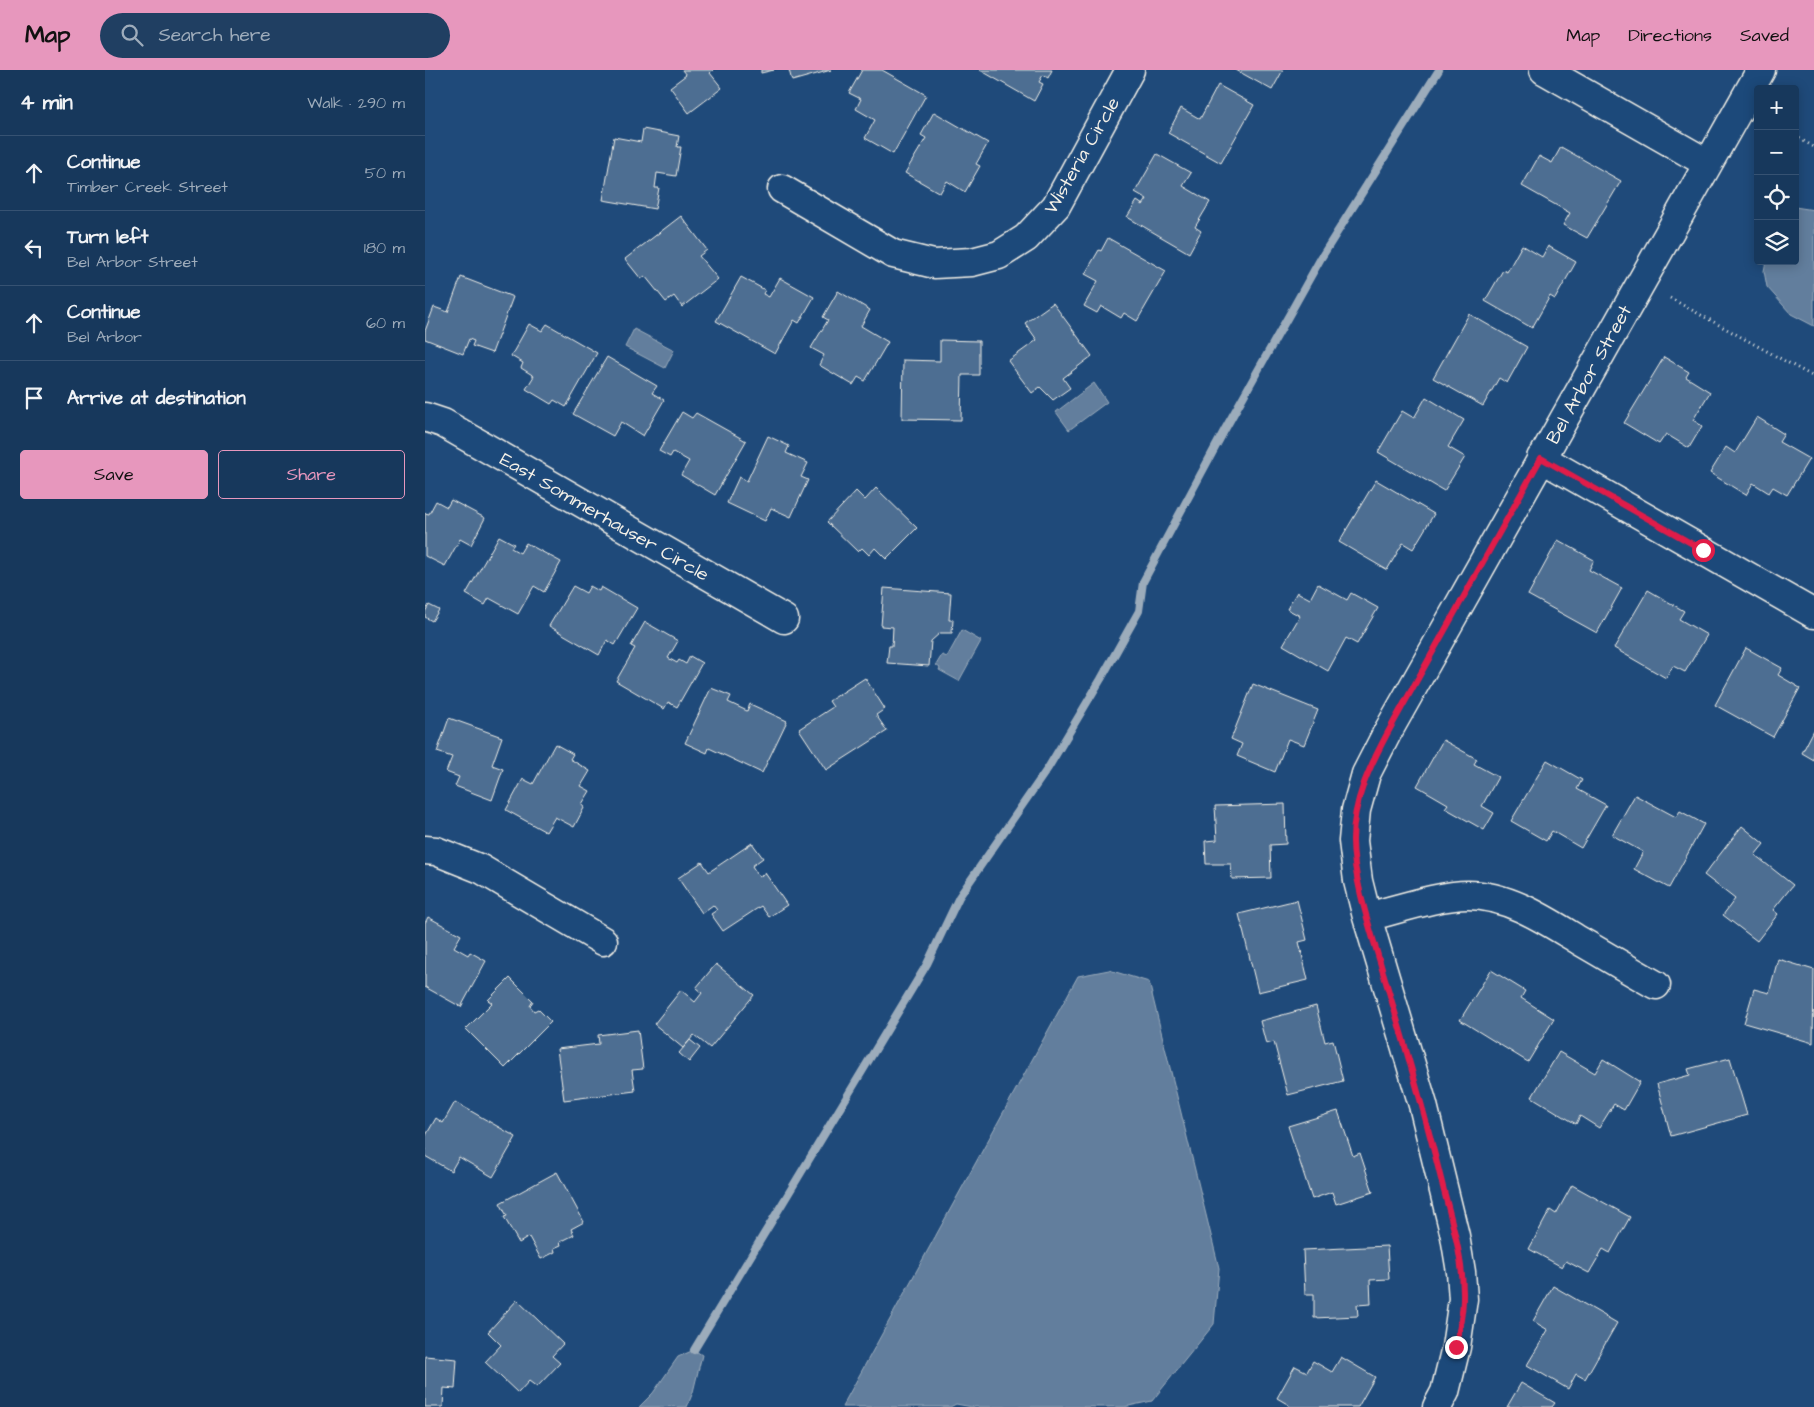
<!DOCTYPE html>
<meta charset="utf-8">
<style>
body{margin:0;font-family:"Architects Daughter",sans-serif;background:#203f62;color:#f1f3f6}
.controls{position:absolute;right:15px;top:15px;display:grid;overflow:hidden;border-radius:5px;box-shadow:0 2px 12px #0003}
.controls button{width:45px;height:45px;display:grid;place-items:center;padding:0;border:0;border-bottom:1px solid #365272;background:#17385c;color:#f1f3f6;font:25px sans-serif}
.stop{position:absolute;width:15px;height:15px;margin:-11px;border:4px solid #e11d48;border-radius:50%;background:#fff}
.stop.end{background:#e11d48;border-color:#fff;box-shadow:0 1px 5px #0008}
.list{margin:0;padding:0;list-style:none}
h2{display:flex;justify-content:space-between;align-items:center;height:65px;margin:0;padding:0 20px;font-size:21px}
h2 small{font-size:16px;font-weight:400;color:#9eacbb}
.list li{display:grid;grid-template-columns:32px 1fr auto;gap:15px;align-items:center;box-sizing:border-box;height:75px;padding:0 20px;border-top:1px solid #365272}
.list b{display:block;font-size:19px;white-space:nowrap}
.list p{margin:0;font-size:16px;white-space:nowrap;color:#9eacbb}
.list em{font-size:16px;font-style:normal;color:#9eacbb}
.actions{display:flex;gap:10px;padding:15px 20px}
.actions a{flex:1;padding:11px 0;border:1px solid #e797bd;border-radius:5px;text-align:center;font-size:18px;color:#e797bd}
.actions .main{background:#e797bd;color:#111}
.icon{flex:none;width:28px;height:28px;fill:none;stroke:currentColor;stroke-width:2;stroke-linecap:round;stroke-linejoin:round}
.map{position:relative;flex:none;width:1389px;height:1337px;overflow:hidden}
header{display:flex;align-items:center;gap:30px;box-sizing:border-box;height:70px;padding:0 25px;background:#e797bd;color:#111}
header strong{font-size:24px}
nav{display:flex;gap:28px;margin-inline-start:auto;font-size:18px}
.search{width:350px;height:45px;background:#203f62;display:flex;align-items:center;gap:12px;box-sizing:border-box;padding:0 18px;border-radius:28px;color:#9eacbb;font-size:19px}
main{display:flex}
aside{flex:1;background:#17385c}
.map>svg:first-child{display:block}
.water{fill:#627e9d;stroke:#9cacbb}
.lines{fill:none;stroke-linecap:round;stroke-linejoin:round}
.stream{stroke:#9cacbb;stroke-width:8}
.building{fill:#4d6e92;stroke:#f4f1e8}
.minor-casing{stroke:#f4f1e8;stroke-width:31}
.path{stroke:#f4f1e8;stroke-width:3;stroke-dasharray:1 4;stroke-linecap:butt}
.minor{stroke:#1f4a7a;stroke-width:28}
.route{stroke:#e11d48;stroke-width:6}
.labels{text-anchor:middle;stroke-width:4.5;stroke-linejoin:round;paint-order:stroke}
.street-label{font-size:19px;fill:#f4f1e8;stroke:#1f4a7a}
</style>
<header>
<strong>Map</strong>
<div class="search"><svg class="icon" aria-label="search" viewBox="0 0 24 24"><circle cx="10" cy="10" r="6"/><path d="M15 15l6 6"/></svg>Search here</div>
<nav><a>Map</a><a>Directions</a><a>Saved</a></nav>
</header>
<main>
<aside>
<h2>4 min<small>Walk · 290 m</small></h2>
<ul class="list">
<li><svg class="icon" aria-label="ahead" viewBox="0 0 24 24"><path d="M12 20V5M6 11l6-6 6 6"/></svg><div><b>Continue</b><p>Timber Creek Street</p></div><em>50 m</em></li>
<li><svg class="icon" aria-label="left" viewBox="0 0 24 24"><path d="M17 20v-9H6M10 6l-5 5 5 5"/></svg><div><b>Turn left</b><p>Bel Arbor Street</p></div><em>180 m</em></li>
<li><svg class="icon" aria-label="ahead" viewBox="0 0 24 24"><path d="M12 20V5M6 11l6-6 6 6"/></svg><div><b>Continue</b><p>Bel Arbor</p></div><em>60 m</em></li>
<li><svg class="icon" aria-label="arrive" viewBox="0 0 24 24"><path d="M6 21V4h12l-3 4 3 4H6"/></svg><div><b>Arrive at destination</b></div></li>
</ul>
<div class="actions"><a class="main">Save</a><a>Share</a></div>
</aside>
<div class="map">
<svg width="1389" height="1337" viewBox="0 0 1389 1337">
<rect width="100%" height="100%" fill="#1f4a7a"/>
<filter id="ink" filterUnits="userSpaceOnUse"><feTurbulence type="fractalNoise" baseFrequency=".02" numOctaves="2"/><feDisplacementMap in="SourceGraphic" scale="10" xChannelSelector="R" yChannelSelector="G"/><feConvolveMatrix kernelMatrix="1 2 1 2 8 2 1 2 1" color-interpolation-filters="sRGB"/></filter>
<g filter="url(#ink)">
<path class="water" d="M1370,137L1389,140V256L1366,244L1342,217L1339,201L1341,191H1370Z
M209,259L249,280L240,298L200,277Z
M669,313L682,332L644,360L631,342Z
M537,560L556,571L534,611L514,600L515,598L511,595L517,585L522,587Z
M684,900L724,912L794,1198L789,1254L727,1331L699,1337H547L531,1334L525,1337H417L653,906Z
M269,1280L277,1285L268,1322L262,1337H214L228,1323L253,1287Z"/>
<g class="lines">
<path class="stream" d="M269,1280L502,894L534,827L623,698L676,609L714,541L718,512L799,361L896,188L1014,0"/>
</g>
<path class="building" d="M257,0H288L285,3L297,18L264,43L245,17L261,5Z
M336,0H349L336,3Z
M364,0H406L367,11Z
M437,0H457L501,25L468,84L440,68L450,50L431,39L436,29L424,23Z
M555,0H627L623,8L618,5L614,12L618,14L609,31Z
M811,0H858L847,20Z
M793,15L829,35L796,93L743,63L756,38L775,49Z
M509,42L563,73L551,94L555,96L540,122L522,111L515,123L480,103L501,68L496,65Z
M218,59L254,66L252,77H256L251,106L232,103L230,118H234L230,139L178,130L189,67L216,72Z
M1136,77L1196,111L1162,168L1138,155L1145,143L1097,116L1114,86L1127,93Z
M732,84L766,103L758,116L785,132L770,157L776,161L764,183L702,147L712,131L718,135L722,129L710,122Z
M256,146L282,180L274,186L293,209L257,237L249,226L241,232L220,206L216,209L200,189Z
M683,168L741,201L712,251L699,243L696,248L676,236L672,243L659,236L673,211L660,204L674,180L676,181Z
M1097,175L1117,187L1123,176L1151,192L1130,229L1125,226L1107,258L1060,231L1078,200L1082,202Z
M36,207L88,227L67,283L47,276L49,271L44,269L38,284L0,269V261L9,237L23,242Z
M316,207L340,220L338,224L344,227L355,208L389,227L374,253L369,250L350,284L291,251Z
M413,221L445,240L436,256L463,272L440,311L433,307L428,315L394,295L399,285L386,278L403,250L398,247Z
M628,233L667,286L638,308L645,318L628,330L615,317L607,323L583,291L612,270L600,253Z
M1044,244L1102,277L1082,313L1074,308L1058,336L1008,308Z
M104,254L117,261L122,254L172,283L141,337L129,330L126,334L101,319L109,306L96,298L98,293L86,286Z
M515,270L554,271V305H537L536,350L477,349L478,290L515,291Z
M182,287L232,316L227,323L239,330L218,366L196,352L188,366L148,344Z
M1239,287L1264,302L1261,307L1285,322L1268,350L1277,356L1264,378L1241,364L1234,374L1199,353Z
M1001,327L1039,350L1023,377L1040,387L1019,421L953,382L977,341L989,348Z
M257,342L267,348L271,343L321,371L290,425L256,405L264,391L248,382L245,387L234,381Z
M1332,347L1359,364L1354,372L1384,389L1362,425L1348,417L1344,423L1328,413L1321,425L1285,403L1301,377L1310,383Z
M343,366L364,376L361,383L383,393L376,407L383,410L366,447L346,438L340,451L302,433L314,407L322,411Z
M951,410L1009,444L988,479L978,473L962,500L914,472Z
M451,418L492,458L461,489L450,478L444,485L437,478L433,482L402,452L431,421L440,430Z
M26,430L60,448L46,475L35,469L20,496L0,486V443L4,444L11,431L22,437Z
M74,466L89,474L86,478L95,483L101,473L136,492L119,522L109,516L93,544L64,528L60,535L41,524Z
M1133,470L1169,490L1164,500L1197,518L1172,563L1103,525Z
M893,514L922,530L926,523L953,538L932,574L921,568L903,601L858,575L875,546L862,539L872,522L885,529Z
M148,516L161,523L165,516L174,521L176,517L212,538L190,575L182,570L174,585L124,556Z
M459,518L526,523L524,550H528L527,563H515L506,571L504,596L462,593L464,576H467L468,557L456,556Z
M1223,520L1259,541L1254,549L1282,565L1260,602L1248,596L1241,608L1189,578Z
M4,535L14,540L7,551L0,547V542Z
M220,552L253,571L243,588L252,593L254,590L261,594L265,586L277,593L252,637L243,632L239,639L191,611L210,578L206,576Z
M1321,578L1357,598L1353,605L1375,618L1348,667L1290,635Z
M440,608L460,639L451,645L462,661L401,700L374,659L408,637L404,631Z
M828,614L893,640L879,675L863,669L850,702L812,686L817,674L806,669Z
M286,618L306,626L303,632L322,641L325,634L362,651L337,703L284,678L282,683L260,673Z
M24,648L77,667L67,695L78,699L67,730L30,716L34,707L21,702L27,687L12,682Z
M1389,660V690L1377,683Z
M1018,670L1052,689L1049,694L1073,707L1057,736L1069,743L1059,760L1020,738L1023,734L992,716Z
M130,674L148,684L145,689L165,701L156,716L165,721L157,734L159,738L149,757L130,747L121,762L81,740L98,709L108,714Z
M1122,690L1157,710L1152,719L1181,735L1156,778L1127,761L1121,771L1086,751Z
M1210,725L1251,747L1255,741L1279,754L1244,818L1209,799L1218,782L1187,765Z
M860,734L861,774L845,775L846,808L807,809L806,794H781L780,771L792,770L790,736Z
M1317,756L1339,774L1330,785L1368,815L1348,840L1353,844L1332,871L1298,845L1310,829L1279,805Z
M327,773L338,788L327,796L334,807L340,803L362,835L344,847L336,836L298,861L286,844L292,840L288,835L277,843L253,808L277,792L284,802Z
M872,830L882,870L874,872L883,910L833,922L814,844Z
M3,847L36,865L29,877L43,885L45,882L61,891L36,937L0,917V853Z
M1353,889L1389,900L1388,973L1319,953L1329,919L1344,923Z
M291,894L329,925L285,978L269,965L258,978L229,954L256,920L270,932L277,923L271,918Z
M1066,900L1100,921L1096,928L1129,949L1103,992L1035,950Z
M85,908L108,931L105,936L109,941L113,939L126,952L80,998L41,959L67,933L63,930Z
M891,936L900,972L908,970L918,1011L863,1025L849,972L841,974L835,951Z
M213,960L218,999L207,1000L210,1021L139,1030L132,979L174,974L173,965Z
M265,970L275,978L264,992L254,983Z
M1134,982L1170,1003L1178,989L1215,1012L1199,1040L1189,1034L1174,1058L1155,1046L1151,1054L1107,1027Z
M1305,988L1322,1045L1246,1066L1232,1014L1265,1005L1263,999Z
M30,1032L91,1067L68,1107L34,1087L26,1101L0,1086V1067L11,1048L18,1053Z
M913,1041L928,1086L935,1083L948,1122L911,1134L907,1122L887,1129L863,1056Z
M132,1102L159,1152L146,1159L149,1165L135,1172L136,1175L129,1178L130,1182L116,1189L104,1167L94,1173L79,1147L82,1146L75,1133Z
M1147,1115L1205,1147L1185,1183L1178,1179L1164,1203L1141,1191L1137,1197L1104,1179L1125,1140L1131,1144Z
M962,1176L964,1209L945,1210L946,1234L932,1235L933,1246L889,1248V1224H880L878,1180Z
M1128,1216L1192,1253L1160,1309L1151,1304L1143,1319L1102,1295L1123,1260L1108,1251Z
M92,1230L138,1274L127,1286L135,1293L112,1317L104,1311L93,1323L60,1292L76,1275L63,1262Z
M0,1286L32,1289L30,1319L19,1318L18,1337H0Z
M916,1287L950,1307L933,1337H863L864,1335L852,1328L870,1296L882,1302L888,1291L907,1302Z
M1096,1313L1130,1333L1127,1337H1082Z"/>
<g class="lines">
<defs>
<path id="minor" d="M1119,0L1282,93
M357,119L468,184L509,194L547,192L574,185L601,168L631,136L705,0
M0,347L18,353L359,549
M1116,388L1389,544
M0,780L11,781L56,799L178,871
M942,847C971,840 1014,825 1043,825C1084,825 1122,851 1155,871C1181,886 1206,901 1231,915
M1012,1337L1020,1322L1031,1277L1038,1229L1036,1202L1030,1166L998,1035L942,847L933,811L928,771L931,740L941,704L962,663L1336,0"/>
</defs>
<use href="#minor" class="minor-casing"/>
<path class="path" d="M1370,66L1389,77
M1245,228L1389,307"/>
<use href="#minor" class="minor"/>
</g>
</g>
<g class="lines" filter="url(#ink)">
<path class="route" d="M1031,1277C1034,1261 1038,1244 1038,1228C1039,1191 1027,1153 1018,1117C1000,1044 979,971 957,899C946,861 928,809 928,770C928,731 944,698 962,664L1116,388L1278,480"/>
</g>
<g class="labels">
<g class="street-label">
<text transform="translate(656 85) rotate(-60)" y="7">Wisteria Circle</text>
<text transform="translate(1163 304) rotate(-61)" y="7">Bel Arbor Street</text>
<text transform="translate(180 446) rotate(30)" y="7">East Sommerhauser Circle</text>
</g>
</g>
</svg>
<div class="controls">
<button>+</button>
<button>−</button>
<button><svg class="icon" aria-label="locate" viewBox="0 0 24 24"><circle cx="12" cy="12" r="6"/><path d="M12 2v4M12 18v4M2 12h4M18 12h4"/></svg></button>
<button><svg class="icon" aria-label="layers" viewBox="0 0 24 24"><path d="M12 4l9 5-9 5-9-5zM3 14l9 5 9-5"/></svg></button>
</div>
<div class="stop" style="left:1278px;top:480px"></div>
<div class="stop end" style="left:1031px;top:1277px"></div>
</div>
</main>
